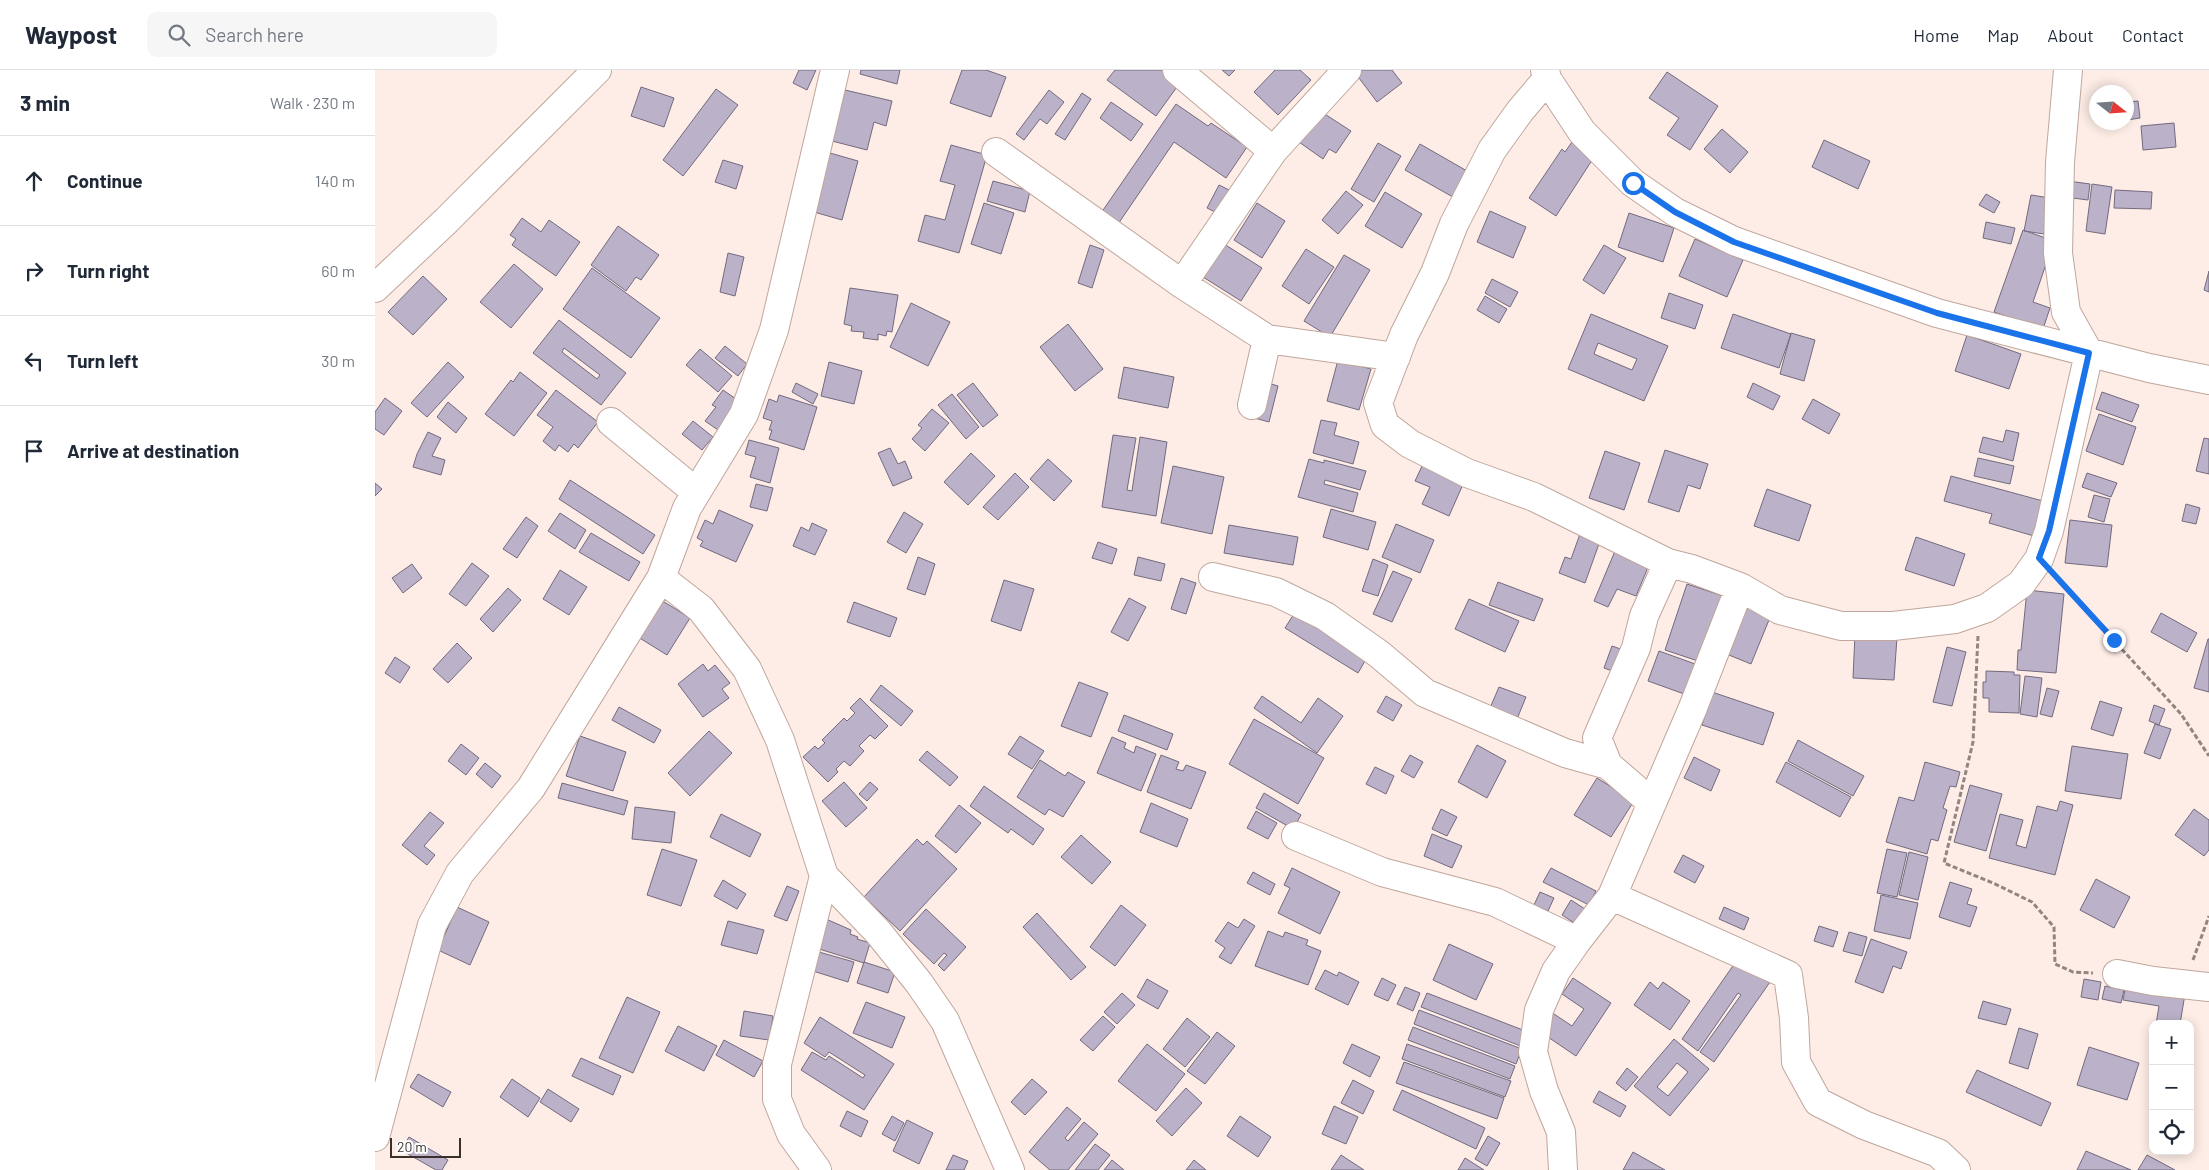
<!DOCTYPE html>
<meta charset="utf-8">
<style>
body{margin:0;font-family:Barlow,sans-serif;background:#f6f6f7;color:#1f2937}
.controls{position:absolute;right:15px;bottom:15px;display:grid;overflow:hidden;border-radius:10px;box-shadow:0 2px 12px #0003}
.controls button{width:45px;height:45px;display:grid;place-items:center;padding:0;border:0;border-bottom:1px solid #e0e1e3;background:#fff;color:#1f2937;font:25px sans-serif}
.compass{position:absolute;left:1714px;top:15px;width:45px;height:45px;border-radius:50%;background:#fff;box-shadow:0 2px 12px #0003;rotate:107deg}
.scale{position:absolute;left:15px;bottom:12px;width:71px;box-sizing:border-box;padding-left:5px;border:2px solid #392f2b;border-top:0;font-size:14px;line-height:18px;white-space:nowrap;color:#392f2b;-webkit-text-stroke:4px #fefefe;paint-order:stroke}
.stop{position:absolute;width:15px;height:15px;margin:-11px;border:4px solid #1a73e8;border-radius:50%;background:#fff}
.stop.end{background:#1a73e8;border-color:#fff;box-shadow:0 1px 5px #0008}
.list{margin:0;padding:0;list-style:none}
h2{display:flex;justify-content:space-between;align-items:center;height:65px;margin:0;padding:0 20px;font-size:21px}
h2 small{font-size:16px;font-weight:400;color:#747a83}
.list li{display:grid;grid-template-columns:32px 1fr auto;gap:15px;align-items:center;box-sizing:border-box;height:90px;padding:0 20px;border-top:1px solid #e0e1e3}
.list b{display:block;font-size:19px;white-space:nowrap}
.list em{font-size:16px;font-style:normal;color:#747a83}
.icon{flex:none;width:28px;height:28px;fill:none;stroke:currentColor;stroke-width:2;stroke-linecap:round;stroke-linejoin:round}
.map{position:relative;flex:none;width:1834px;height:1100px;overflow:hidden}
header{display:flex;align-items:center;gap:30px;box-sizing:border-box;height:70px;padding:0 25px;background:#fff;border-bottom:1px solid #e0e1e3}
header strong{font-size:24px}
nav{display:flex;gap:28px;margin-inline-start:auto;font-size:18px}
.search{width:350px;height:45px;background:#f6f6f7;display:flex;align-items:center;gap:12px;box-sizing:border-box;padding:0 18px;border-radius:10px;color:#747a83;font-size:19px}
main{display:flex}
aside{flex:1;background:#fff}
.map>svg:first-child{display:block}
.building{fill:#bbb2c9;stroke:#736a7f;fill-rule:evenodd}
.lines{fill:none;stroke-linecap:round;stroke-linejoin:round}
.minor-casing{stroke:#c0a69c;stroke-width:30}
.path{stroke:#928580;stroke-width:3;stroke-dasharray:5 2.5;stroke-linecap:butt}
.minor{stroke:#fff;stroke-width:28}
.route{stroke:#1a73e8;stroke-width:6}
</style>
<header>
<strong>Waypost</strong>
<div class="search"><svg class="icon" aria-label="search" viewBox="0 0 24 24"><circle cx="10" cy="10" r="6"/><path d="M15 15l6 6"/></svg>Search here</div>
<nav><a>Home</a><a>Map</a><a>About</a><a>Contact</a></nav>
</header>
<main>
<aside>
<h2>3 min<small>Walk · 230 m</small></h2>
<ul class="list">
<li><svg class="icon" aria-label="ahead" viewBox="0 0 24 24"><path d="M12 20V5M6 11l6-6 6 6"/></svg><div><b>Continue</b></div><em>140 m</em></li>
<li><svg class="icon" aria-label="right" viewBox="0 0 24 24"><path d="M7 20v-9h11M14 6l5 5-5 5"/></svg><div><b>Turn right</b></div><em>60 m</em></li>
<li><svg class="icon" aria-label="left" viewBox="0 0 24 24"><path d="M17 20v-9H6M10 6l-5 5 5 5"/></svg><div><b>Turn left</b></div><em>30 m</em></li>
<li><svg class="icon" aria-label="arrive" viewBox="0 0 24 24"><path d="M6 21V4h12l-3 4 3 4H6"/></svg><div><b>Arrive at destination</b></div></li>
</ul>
</aside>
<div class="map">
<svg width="1834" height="1100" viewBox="0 0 1834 1100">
<rect width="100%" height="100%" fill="#fdede6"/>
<path class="building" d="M424,0H441L432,20L418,13Z
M486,0H525L522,14L485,4Z
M587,0H611L631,7L616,47L575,33Z
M740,0H793L807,10L781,46L732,10Z
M847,0H860L854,6Z
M900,0H925L936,10L903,45L879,22Z
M978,0H1017L1027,13L1002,32Z
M1292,2L1343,36L1315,80L1292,65L1304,48L1274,28Z
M266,17L299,28L289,57L256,46Z
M341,19L363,35L308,106L288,90Z
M470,20L517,31L511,56L499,52L492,80L457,71Z
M674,20L689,32L672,54L665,49L649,70L641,64Z
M707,23L716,29L690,70L680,64Z
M1763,31L1765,48L1752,50V32Z
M736,32L768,54L756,71L725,48Z
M801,34L833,56L836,53L872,77L851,108L799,72L741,157L724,146Z
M945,41L976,61L961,83L954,79L948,89L924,72Z
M1799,53L1801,77L1768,80L1766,56Z
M1347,59L1373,82L1355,103L1329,79Z
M1199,69L1221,84L1181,146L1154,128L1187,79L1190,82Z
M1449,70L1495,91L1483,119L1437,97Z
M1003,73L1026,86L999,132L976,119Z
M1045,74L1099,105L1085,131L1030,100Z
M576,75L612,85L584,183L543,171L550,145L570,150L580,115L565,111Z
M455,83L483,91L467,150L439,142Z
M348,90L368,96L361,119L340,112Z
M618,111L655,121L650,142L612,131Z
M1693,111L1715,114L1713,130L1690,127Z
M1717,114L1737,117L1730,164L1711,161Z
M844,115L856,121L844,144L832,138Z
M1740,120L1777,122L1776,139L1739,138Z
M971,121L988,135L963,164L947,150Z
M1010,122L1047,144L1027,178L990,156Z
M1611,124L1625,132L1619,143L1604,135Z
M1656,125L1675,128L1669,164L1649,161Z
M609,133L639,143L626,184L596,174Z
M882,133L910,151L887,188L859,170Z
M1115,141L1151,157L1138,188L1102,172Z
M1254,143L1299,158L1288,192L1243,177Z
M147,148L166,162L174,150L205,172L181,206L137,175L141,169L135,165Z
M1611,152L1640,158L1636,174L1608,168Z
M243,156L284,185L266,210L261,207L251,221L216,195Z
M1648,160L1679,171L1658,232L1675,238L1668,259L1619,242Z
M1320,169L1368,190L1352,227L1304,206Z
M849,174L887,198L866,231L828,207Z
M715,175L729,180L717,218L703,213Z
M1229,175L1251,188L1229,224L1208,210Z
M931,179L959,197L934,234L907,216Z
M353,183L369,187L360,226L345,222Z
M969,185L995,200L955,267L929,251Z
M139,194L168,219L136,258L105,232Z
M217,198L285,248L256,288L188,239Z
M1834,201V222L1829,220Z
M48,206L72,229L38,265L13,242Z
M1117,209L1143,222L1135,237L1110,223Z
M475,218L523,225L517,262L512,261L511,266L503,264V270L488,268L489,262L476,261L477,256L469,254Z
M1294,223L1328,235L1320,259L1286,248Z
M1110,226L1132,239L1124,253L1102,240Z
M536,233L575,252L553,296L515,277Z
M1216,244L1293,276L1269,331L1193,299ZM1223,273L1262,289L1257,300L1219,284Z
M1358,244L1416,264L1404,298L1346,278Z
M184,250L251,303L226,335L158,283ZM189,278L225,305L222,309L187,282Z
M693,254L728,299L700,321L665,277Z
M1416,263L1440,270L1429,311L1405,304Z
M1592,265L1646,284L1634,319L1580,301Z
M350,276L372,294L363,306L340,288Z
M325,279L357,306L343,322L311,295Z
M963,290L996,299L984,340L952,331Z
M73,292L89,307L52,347L36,333Z
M454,292L487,301L479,334L446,326Z
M749,297L799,307L793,338L743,328Z
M145,302L172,323L139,366L110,344L136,310L138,312Z
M886,311L903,316L894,352L876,347Z
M421,313L443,324L438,334L417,322Z
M598,313L623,345L608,357L582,325Z
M1378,313L1405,326L1398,340L1372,327Z
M181,320L223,352L203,378L199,374L193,382L184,375L180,381L168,371L178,357L162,345Z
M348,320L364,331L343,360L330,351L341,337L337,335Z
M1727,322L1764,335L1757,352L1721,339Z
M577,324L604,357L591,369L563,335Z
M404,325L442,337L429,380L394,369L397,360H394L397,351L388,348L394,329L402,332Z
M10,328L27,341L9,365L0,359V342Z
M1438,329L1465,344L1454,364L1427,349Z
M73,332L92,348L81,363L62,347Z
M557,339L574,353L550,381L537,369L547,358L543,355Z
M1724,344L1761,357L1748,395L1711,381Z
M946,350L962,353L959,365L984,372L978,394L938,383Z
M318,351L338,367L327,380L307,364Z
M1631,360L1644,363L1638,391L1604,382L1608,367L1628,372Z
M53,362L66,368L57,386L70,390L66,405L38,397L42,384Z
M738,365L761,368L752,420L757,421L765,367L792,372L781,446L727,437Z
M1829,368L1834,369V404L1821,401Z
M374,370L404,378L395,413L375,407L381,387L370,384Z
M515,378L523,394L530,391L537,408L518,416L503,383Z
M1290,380L1333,394L1325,419L1313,415L1304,442L1273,432Z
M1230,381L1265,393L1249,440L1214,428Z
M596,383L620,406L593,435L569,412Z
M1603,388L1639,396L1635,414L1599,406Z
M673,389L697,411L679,431L655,409Z
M934,389L949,393V390L991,401L985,420L950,410L949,414L983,423L978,442L923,427Z
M1048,394L1089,412L1074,446L1047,434L1055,417L1040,411Z
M798,396L849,407L837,464L786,453Z
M640,403L654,417L623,450L608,437Z
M1712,403L1742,413L1736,427L1707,417Z
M1576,406L1668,431L1659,466L1614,453L1617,444L1569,431Z
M195,410L280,465L268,484L184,429Z
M0,413L7,419L0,426Z
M381,414L398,418L392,441L375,437Z
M1392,419L1436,435L1424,471L1379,456Z
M1719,425L1735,429L1729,452L1713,447Z
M1811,434L1825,438L1821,454L1807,451Z
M956,439L1001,452L993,480L948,467Z
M344,440L378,455L361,492L325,476L328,471L322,468L330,450L338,454Z
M529,442L548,454L531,483L512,472Z
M185,443L211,460L200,479L173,461Z
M151,447L163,456L142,488L128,479Z
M1695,450L1737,455L1732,497L1690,493Z
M437,453L452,460L440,485L418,476L426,457L434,461Z
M1021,454L1059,470L1045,503L1007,487Z
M854,455L923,467L918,495L849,483Z
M216,463L265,492L254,511L204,482Z
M1205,464L1225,471L1210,513L1184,503L1190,487L1196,489Z
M1541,467L1590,484L1579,516L1530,500Z
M723,472L742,479L737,494L717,488Z
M1240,481L1274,495L1261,526L1242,519L1233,537L1219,531Z
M543,487L560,494L550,525L532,519Z
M763,487L790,494L786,511L759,505Z
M998,489L1013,495L1003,526L987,521Z
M97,493L114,506L91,536L74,524Z
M37,494L47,508L28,523L17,508Z
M185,500L212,517L194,545L168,529Z
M1018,501L1037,509L1017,552L998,544Z
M806,508L821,513L811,544L796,539Z
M629,510L659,519L646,561L616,551Z
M1123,512L1168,529L1159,551L1114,535Z
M1312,514L1348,526L1326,592L1290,580Z
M133,518L146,530L118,562L105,549Z
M1652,520L1689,524L1681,603L1642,600L1643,580H1646Z
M754,528L771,537L753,571L736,562Z
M1094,529L1144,551L1130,582L1080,559Z
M286,530L315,548L292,585L263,567Z
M479,532L522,548L515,567L472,552Z
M1369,534L1396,545L1376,594L1349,583Z
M922,539L994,584L983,603L910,558Z
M1786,543L1822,563L1812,582L1776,562Z
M1480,564L1522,567L1519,610L1478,608Z
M1833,569H1834V622L1819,618Z
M82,573L97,588L73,613L58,599Z
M1237,576L1254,582L1246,604L1229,598Z
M1572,577L1591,582L1577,636L1558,632Z
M1284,581L1323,595L1312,625L1273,611Z
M20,587L35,597L25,613L10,603Z
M328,594L333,601L340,595L355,613L347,619L354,628L328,647L303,614Z
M1611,601L1639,602V605H1645L1644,643L1614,642V628H1608V612H1611Z
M1650,606L1667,608L1662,647L1645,644Z
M704,612L733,623L716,667L686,656Z
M506,615L538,641L526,656L495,630Z
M1124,617L1151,627L1142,649L1115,638Z
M1672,618L1684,621L1677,647L1665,644Z
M1337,622L1399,643L1388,675L1327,655Z
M887,626L926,653L943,628L968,646L942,683L879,638Z
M1011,626L1027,635L1018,651L1002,642Z
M485,628L513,656L500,669L495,665L484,676L489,681L475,696L469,691L461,699L463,702L453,712L428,687L440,676L443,679L450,673L447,670L469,648L472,651L480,643L475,638Z
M1725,631L1747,638L1738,666L1716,659Z
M1779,635L1790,639L1784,655L1774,651Z
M244,637L286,660L279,673L237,650Z
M749,645L798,664L792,680L743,661Z
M879,649L949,688L923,734L854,694Z
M1780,654L1796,659L1785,689L1769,683Z
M334,661L357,683L315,726L293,703Z
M205,666L251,682L238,721L191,706Z
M645,666L669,681L657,699L633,684Z
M737,667L751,673L749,678L759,683L761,676L781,684L766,721L722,703Z
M1423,670L1489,706L1478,726L1413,691Z
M86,674L104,688L91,705L73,691Z
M1102,675L1131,691L1112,728L1083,712Z
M1697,676L1753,684L1746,729L1690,721Z
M552,681L583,707L575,716L544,690Z
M786,685L804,692L801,699L808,701L811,695L831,702L816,739L772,722Z
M1035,685L1048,692L1039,708L1026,701Z
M1319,687L1345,700L1336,721L1309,708Z
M665,690L690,706L693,702L710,712L688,747L674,739L670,745L642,727Z
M1411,692L1476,727L1465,747L1401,712Z
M1550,692L1585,702L1581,717L1575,716L1568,738L1572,740L1563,771L1556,769L1552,784L1511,772L1524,727L1539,731Z
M110,693L126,706L117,718L101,704Z
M1000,697L1019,706L1011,724L991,714Z
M1222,708L1259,731L1236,767L1199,745Z
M469,712L492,738L471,757L447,731Z
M495,712L503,719L492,731L484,724Z
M187,713L253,731L249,745L183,728Z
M1595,715L1627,724L1611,781L1579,772Z
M609,716L669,759L658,775L636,759L633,763L595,736Z
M889,723L926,745L918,759L881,738Z
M1685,731L1698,735L1680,805L1614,788L1625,744L1648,750L1641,775L1651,778L1662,736L1682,741Z
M776,733L813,749L802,777L765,762Z
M584,735L606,753L581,783L560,766Z
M260,737L300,742L296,773L257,769Z
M1066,739L1082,747L1072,766L1057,759Z
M1819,739L1834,750V780L1829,786L1800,765Z
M881,741L902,753L893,769L872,758Z
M55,742L69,753L49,776L60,785L52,795L27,775Z
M346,744L386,764L375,787L335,767Z
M1057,764L1087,776L1077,798L1049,786Z
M706,765L736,792L717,814L686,787Z
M542,769L548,775L552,771L582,799L525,861L489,827Z
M287,779L322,790L306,836L272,825Z
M1512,779L1532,783L1522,827L1502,823Z
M1534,782L1553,787L1543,830L1524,825Z
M1308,785L1329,796L1320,813L1299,802Z
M917,798L965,822L945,864L903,843L915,818L909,815Z
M1176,798L1221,821L1214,835L1168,812Z
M878,802L900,814L895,825L872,813Z
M1721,809L1755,827L1739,858L1705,840Z
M348,810L371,824L362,839L339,826Z
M1575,812L1597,819L1592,834L1602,837L1595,857L1564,847Z
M412,816L424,821L412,851L399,846Z
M1165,822L1179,828L1173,841L1159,835Z
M1506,825L1543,833L1535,869L1499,861Z
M1196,830L1210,839L1201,854L1187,845Z
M746,835L771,855L740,896L715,877Z
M82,837L114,852L95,895L63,880Z
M1349,837L1374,848L1369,860L1344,849Z
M551,839L591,877L569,901L563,895L572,885L569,883L559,894L528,864Z
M662,843L711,897L696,910L648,857Z
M451,849L476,860L475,864L483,867L482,869L495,873L489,893L441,878Z
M869,849L880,856L856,894L844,887L850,878L840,871L853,852L863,858Z
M353,851L389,860L382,884L346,875Z
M1444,856L1463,862L1458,877L1439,871Z
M893,861L908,867L910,862L933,870L931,875L946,881L933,915L880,896Z
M1474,862L1492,867L1487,886L1468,881Z
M1496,869L1532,882L1526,899L1518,896L1508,923L1480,912Z
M1074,874L1118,894L1101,930L1058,910Z
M444,882L479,892L473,912L438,901Z
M1362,890L1395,912L1339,992L1325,982L1366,925L1363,923L1323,981L1307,969Z
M489,892L520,902L513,923L482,913Z
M950,900L962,906L964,902L984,912L973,935L940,919Z
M1007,908L1021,915L1013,931L999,925Z
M1198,908L1236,933L1201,986L1164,961L1176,942L1197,956L1209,939L1187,924Z
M772,909L793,921L783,939L762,927Z
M1709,909L1726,912L1723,930L1706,927Z
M1752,909L1811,918L1805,954H1781L1784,936L1748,930Z
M1275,912L1283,919L1288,912L1315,931L1295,960L1259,935Z
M1730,916L1749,920L1746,933L1727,929Z
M1030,917L1045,923L1038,941L1022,934Z
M747,923L760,935L742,954L729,942Z
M1052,923L1153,962L1148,977L1046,937Z
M252,927L285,942L258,1003L224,988Z
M1608,931L1636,939L1631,955L1603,948Z
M491,932L530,947L517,978L478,963Z
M1044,940L1147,979L1141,994L1039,954Z
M369,941L398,946L394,970L365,966Z
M728,946L740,957L718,981L705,970Z
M445,947L519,994L489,1040L426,1000L437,982L451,990L454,986L488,1008L490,1005L454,982L450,987L429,973Z
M812,948L835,967L810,997L788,979Z
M303,956L342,976L329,1001L290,981Z
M1038,957L1140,996L1135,1009L1033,970Z
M1644,958L1663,964L1653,999L1634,993Z
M842,962L860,976L830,1014L812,1001Z
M1299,969L1334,999L1295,1046L1259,1016ZM1302,993L1313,1002L1293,1026L1282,1017Z
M349,970L388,991L379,1007L341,985Z
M772,974L810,1004L781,1041L743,1011Z
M977,974L1005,987L995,1007L968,993Z
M1032,974L1136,1011L1130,1027L1027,989Z
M1714,977L1764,993L1752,1030L1702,1015Z
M206,988L246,1006L238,1025L197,1006Z
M1029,992L1129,1028L1122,1049L1021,1013Z
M1252,998L1263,1007L1251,1021L1241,1013Z
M1602,1000L1676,1033L1666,1056L1591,1022Z
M43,1004L76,1022L68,1037L35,1017Z
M137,1009L165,1028L153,1047L125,1027Z
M657,1009L672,1022L650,1045L636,1032Z
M978,1010L999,1021L988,1044L966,1033Z
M811,1018L827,1033L797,1066L781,1051Z
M173,1019L204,1039L196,1052L165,1032Z
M1027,1020L1110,1058L1101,1079L1018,1040Z
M1224,1021L1251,1036L1245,1047L1218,1032Z
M959,1036L983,1047L971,1074L947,1064Z
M692,1037L706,1049L690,1068L693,1071L709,1052L723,1064L693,1100H675L654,1082Z
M472,1041L493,1051L486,1067L465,1056Z
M517,1046L529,1053L520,1071L507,1064Z
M865,1046L896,1067L883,1087L852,1066Z
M532,1050L558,1063L544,1094L518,1081Z
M1113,1066L1125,1073L1112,1096L1100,1089Z
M34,1067L73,1090L67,1100H61L26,1080Z
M720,1074L735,1085L723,1100H700Z
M1711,1081L1756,1100H1702Z
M1258,1082L1290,1100H1248Z
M578,1085L593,1091L589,1100H571Z
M966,1085L989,1100H956Z
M1772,1085L1800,1100H1763Z
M1090,1088L1109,1100H1083Z
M737,1090L749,1100H729Z
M819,1090L831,1100H811Z"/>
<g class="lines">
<defs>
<path id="minor" d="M460,0L399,260L369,344L312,438L286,508L326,539L372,599L405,670L449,806L503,862L544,913L570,951L635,1100
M802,0L898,81
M1170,0L1172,9L1207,62L1258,113L1300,142L1359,171L1562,243L1774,298L1834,310
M1172,9L1145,41L1117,80L1079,154L1060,203L1029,265L1003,333L1010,355L1035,374L1092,403L1159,427L1293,493L1317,499L1365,517L1405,540L1466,556H1518L1580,549L1612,538L1646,514L1664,489L1674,461L1714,283L1691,242L1683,183L1685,92L1693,0
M621,82L807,214L892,269L1021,287
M807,214L898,81L972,0
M0,218L72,150L222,0
M877,335L892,269
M236,352L321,422
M838,507L901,522L950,546L1004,584L1050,623L1190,683L1233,695
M1277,733L1233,695L1222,668L1261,578L1269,546L1293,493
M921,766L1007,802L1120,832L1202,871L1237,826L1317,640L1365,517
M1237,826L1413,905L1419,948L1421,992L1443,1032L1489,1055L1563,1083L1581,1100
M1742,904L1778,911L1834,917
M0,1067L57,855L85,803L156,718L286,508
M442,1100L416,1064L402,1029V994L449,806
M1188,1100L1186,1062L1169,1021L1158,982L1164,940L1181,901L1202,871"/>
</defs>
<use href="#minor" class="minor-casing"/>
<path class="path" d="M1681,507L1806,644L1834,686
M1603,566L1598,672L1569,793L1618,813L1657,832L1679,857L1680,894L1698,902L1718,903
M1818,890L1834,846"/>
<use href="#minor" class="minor"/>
</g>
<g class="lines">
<path class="route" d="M1258,113L1300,142L1359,172L1562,243L1714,283L1674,461L1664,488L1739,570"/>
</g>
</svg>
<div class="controls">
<button>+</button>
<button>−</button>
<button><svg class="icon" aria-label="locate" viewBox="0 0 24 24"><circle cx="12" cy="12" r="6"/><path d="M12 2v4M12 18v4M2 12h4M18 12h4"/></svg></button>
</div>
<svg class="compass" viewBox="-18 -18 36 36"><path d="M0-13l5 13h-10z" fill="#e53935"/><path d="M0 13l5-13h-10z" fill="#747a83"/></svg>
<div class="scale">20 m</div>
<div class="stop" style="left:1258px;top:113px"></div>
<div class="stop end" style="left:1739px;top:570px"></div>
</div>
</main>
